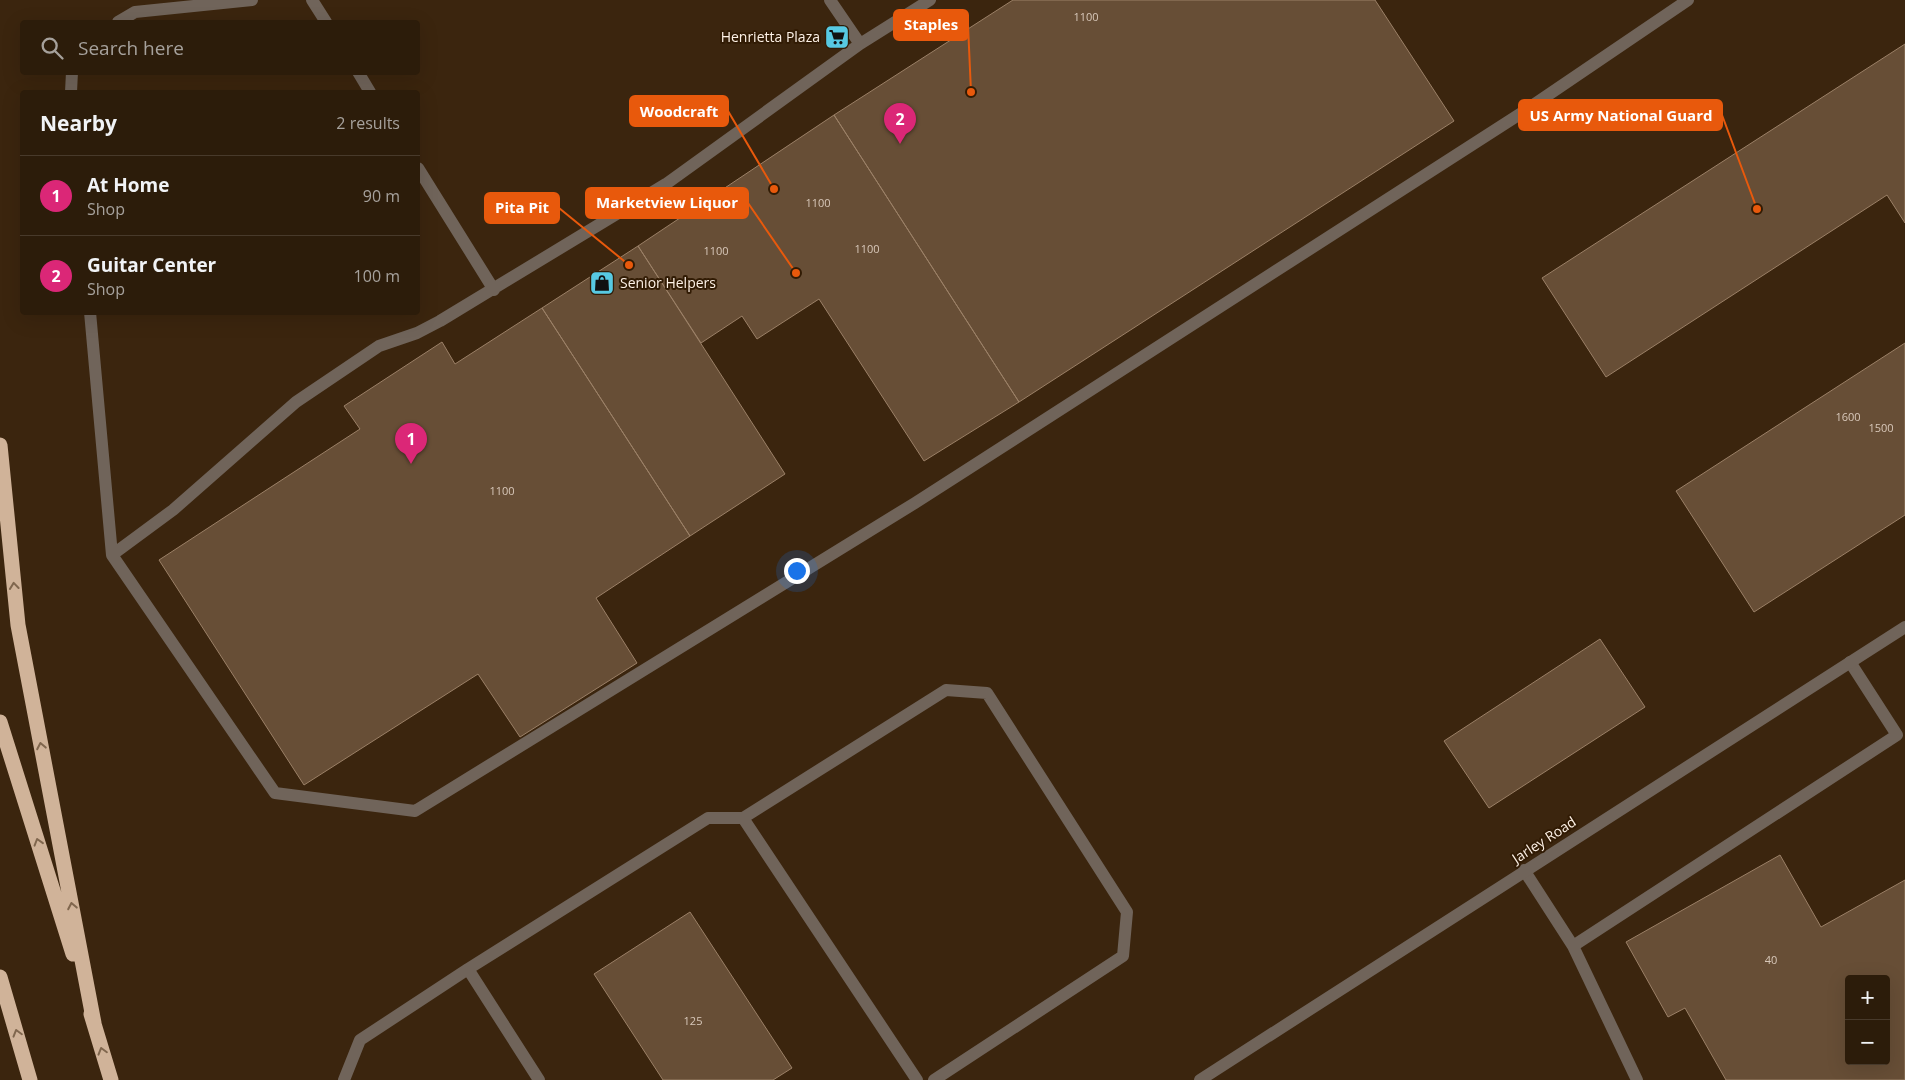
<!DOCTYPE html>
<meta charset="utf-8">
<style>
body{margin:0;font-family:"Open Sans",sans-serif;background:#382918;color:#f1f3f6}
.controls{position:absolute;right:15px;bottom:15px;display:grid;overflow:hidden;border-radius:5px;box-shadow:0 5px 20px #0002}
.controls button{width:45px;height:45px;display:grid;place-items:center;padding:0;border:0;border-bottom:1px solid #483a2b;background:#2c1c0a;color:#f1f3f6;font:25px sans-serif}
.you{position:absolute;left:796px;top:570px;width:18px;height:18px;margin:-12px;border:4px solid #fff;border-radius:50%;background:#1a73e8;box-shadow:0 0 0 8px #1a73e833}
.badge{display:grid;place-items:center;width:32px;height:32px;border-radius:50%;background:#db2777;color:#fff;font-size:16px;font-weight:700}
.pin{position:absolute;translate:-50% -41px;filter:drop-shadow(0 1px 2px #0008)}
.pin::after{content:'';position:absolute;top:26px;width:18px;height:15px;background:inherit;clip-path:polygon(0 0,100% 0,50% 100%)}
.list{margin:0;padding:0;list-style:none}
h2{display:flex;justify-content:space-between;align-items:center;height:65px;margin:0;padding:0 20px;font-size:21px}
h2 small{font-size:16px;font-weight:400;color:#a6a19c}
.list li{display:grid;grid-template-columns:32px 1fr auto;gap:15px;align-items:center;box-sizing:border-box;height:80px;padding:0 20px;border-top:1px solid #483a2b}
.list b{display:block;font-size:19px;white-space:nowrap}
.list p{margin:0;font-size:16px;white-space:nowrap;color:#a6a19c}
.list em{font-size:16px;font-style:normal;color:#a6a19c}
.icon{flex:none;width:28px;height:28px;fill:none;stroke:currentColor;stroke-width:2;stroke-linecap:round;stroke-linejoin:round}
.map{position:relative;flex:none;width:1905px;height:1080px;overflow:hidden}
.search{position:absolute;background:#2c1c0a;box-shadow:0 5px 20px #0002;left:20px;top:20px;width:400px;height:55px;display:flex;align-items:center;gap:12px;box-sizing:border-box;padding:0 18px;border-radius:5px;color:#a6a19c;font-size:19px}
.panel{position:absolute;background:#2c1c0a;box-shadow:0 5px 20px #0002;left:20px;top:90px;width:400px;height:225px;border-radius:5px}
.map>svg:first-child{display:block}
.building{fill:#674e36;stroke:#9b8067;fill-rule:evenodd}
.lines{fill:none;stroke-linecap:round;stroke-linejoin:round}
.lane{stroke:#70645a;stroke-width:12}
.street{stroke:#70645a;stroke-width:12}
.highway{stroke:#d0b399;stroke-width:15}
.oneway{stroke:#80674e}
.labels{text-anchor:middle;stroke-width:4;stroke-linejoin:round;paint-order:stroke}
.number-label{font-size:11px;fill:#d8c8ba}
.poi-label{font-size:14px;fill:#fdf1e6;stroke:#311b04;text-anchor:end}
.street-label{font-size:14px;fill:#fdf1e6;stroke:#311b04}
.leader{fill:none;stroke:#e8590c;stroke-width:2}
.callout-dot{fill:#e8590c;stroke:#311b04;stroke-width:2}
.callout{fill:#e8590c;stroke:#e8590c;stroke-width:2}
.callout-label{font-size:15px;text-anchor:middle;font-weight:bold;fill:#fff}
</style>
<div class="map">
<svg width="1905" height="1080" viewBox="0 0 1905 1080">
<rect width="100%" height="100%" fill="#3b250e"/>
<path class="building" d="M1013,0H1375L1454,121L1019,402L834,115Z
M1905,44V223L1887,195L1606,377L1542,278Z
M834,115L1019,402L924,461L819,299L757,339L742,316L701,343L638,246Z
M638,246L785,474L690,536L542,308Z
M542,308L690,536L596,598L637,663L520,737L478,674L304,785L159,560L360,429L344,406L442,342L455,364Z
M1905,343V515L1754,612L1676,491Z
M1600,639L1645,707L1489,808L1444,741Z
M1780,855L1821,927L1905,880V1080H1726L1685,1008L1668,1017L1626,942ZM1849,979H1886V1061H1849Z
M690,912L792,1068L773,1080H663L594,974Z"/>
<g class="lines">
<path class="lane" d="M312,0L326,22
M830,0L860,44
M118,22L135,12L252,0
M358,72L370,92
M71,92L72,72
M418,168L494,290
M90,312L112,555L275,793L415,811L915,503L1523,112L1688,0
M112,555L173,510L296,402L379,346L417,333L440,321L666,184L860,44L930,0
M743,818L946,690L987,693L1127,912L1123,956L934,1080
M1524,870L1573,946L1897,735L1850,662
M1573,946L1637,1080
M344,1080L360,1040L468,969
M539,1080L468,969L708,818H743L917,1080"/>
<path class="street" d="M1200,1080L1905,627"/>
<path class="highway" d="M0,445L18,625L94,1023
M0,722L73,954
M0,977L30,1080
M91,1014L111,1080"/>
</g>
<defs><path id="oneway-chevron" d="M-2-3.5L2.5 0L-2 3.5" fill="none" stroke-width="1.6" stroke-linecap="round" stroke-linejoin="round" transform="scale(1.25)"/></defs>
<g class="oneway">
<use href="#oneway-chevron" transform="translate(14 586) rotate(-96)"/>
<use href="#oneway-chevron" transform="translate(41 746) rotate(-101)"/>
<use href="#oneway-chevron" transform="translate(38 842) rotate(-107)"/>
<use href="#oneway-chevron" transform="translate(72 906) rotate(-101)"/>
<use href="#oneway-chevron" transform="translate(17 1033) rotate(-106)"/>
<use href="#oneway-chevron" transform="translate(102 1051) rotate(-106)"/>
</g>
<defs>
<symbol id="supermarket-square" viewBox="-11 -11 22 22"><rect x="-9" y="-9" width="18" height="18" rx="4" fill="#57c9e2" stroke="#311b04"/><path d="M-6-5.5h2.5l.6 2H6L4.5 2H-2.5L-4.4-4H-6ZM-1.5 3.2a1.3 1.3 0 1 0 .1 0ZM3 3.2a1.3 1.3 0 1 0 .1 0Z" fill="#111"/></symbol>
<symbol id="shop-square" viewBox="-11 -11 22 22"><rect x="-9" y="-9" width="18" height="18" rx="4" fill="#57c9e2" stroke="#311b04"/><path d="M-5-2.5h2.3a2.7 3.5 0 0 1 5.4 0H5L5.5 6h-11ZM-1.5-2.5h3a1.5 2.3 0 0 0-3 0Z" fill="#111"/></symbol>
</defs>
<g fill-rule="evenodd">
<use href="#supermarket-square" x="823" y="23" width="28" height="28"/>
<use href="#shop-square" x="588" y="269" width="28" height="28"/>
</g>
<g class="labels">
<g class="number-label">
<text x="1086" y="21">1100</text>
<text x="818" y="207">1100</text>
<text x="867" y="253">1100</text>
<text x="716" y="255">1100</text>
<text x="1848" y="421">1600</text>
<text x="1881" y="432">1500</text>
<text x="502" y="495">1100</text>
<text x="1771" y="964">40</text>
<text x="693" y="1025">125</text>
</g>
<g class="poi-label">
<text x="820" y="42">Henrietta Plaza</text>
<text x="620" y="288" text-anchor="start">Senior Helpers</text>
</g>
<g class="street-label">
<text transform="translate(1544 840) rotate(-33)" y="5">Jarley Road</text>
</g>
</g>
<path class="leader" d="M971 92L968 25M774 189L728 111M1757 209L1722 115M796 273L748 203M629 265L559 208"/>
<g class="callout-dot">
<circle cx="971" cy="92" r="5"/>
<circle cx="774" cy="189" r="5"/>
<circle cx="1757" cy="209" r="5"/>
<circle cx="796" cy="273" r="5"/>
<circle cx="629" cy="265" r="5"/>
</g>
<g class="callout">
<rect x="894" y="10" width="74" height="30" rx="5"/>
<rect x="630" y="96" width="98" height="30" rx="5"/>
<rect x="1519" y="100" width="203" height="30" rx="5"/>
<rect x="586" y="188" width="162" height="30" rx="5"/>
<rect x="485" y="193" width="74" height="30" rx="5"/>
</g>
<g class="callout-label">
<text x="931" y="30">Staples</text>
<text x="679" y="117">Woodcraft</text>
<text x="1621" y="121">US Army National Guard</text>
<text x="667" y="208">Marketview Liquor</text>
<text x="522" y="213">Pita Pit</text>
</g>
</svg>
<div class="controls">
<button>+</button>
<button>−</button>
</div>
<div class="you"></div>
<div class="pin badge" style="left:411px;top:464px">1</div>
<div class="pin badge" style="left:900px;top:144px">2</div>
<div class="search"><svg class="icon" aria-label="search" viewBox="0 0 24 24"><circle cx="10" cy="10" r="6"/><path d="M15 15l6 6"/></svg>Search here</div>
<section class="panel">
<h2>Nearby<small>2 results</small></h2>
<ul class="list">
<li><span class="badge">1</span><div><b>At Home</b><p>Shop</p></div><em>90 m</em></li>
<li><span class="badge">2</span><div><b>Guitar Center</b><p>Shop</p></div><em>100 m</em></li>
</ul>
</section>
</div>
